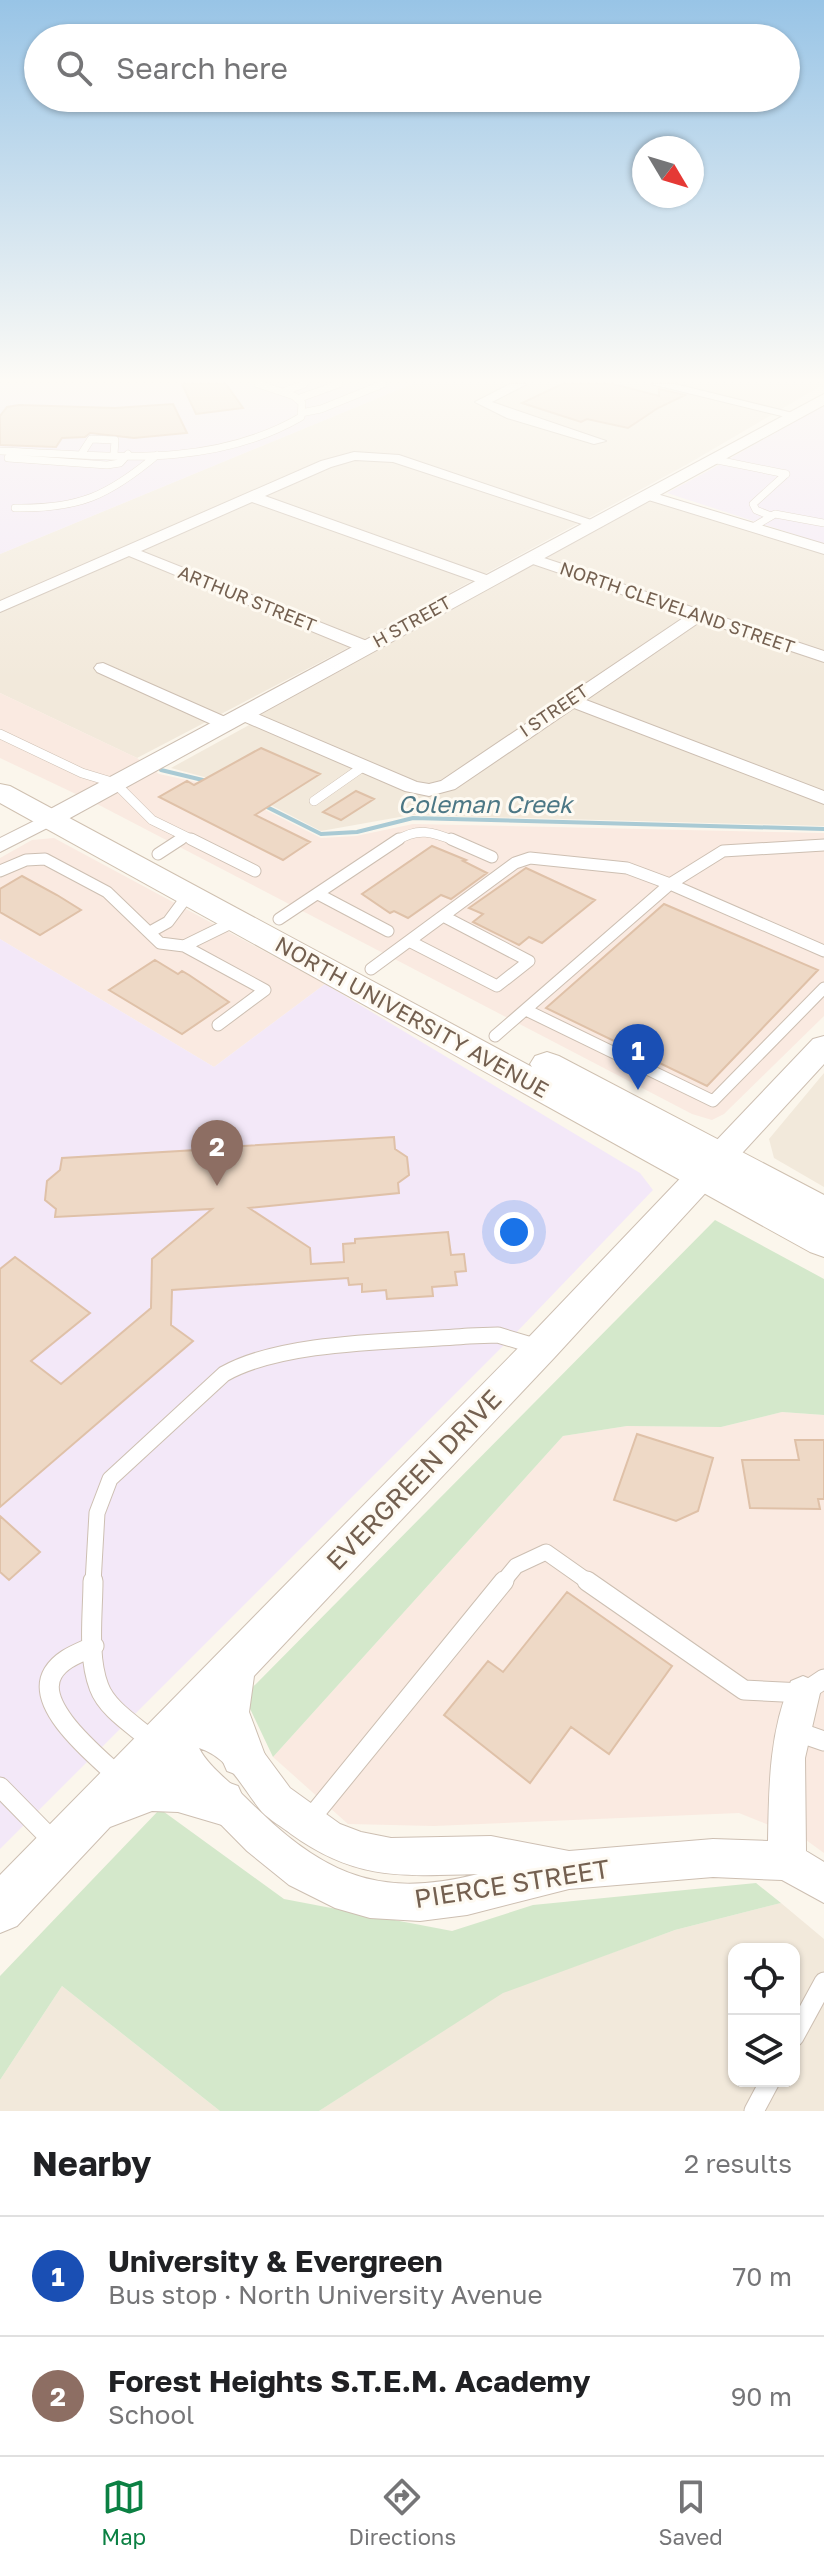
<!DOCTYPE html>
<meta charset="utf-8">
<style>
body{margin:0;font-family:"Golos Text",sans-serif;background:#f6f6f6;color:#202124}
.controls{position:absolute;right:24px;bottom:24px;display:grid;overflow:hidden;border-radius:16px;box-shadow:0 2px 6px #0004}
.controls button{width:72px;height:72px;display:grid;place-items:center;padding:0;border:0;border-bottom:2px solid #e0e0e0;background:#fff;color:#202124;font:40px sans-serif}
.compass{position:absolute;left:632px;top:136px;width:72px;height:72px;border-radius:50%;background:#fff;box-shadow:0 2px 6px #0004;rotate:128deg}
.you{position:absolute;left:514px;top:1232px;width:28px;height:28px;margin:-20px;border:6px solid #fff;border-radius:50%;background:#1a73e8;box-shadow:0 0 0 12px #1a73e833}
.badge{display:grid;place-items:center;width:52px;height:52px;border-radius:50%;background:#0b8043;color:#fff;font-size:26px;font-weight:700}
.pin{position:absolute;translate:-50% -66px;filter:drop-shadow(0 2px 4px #0008)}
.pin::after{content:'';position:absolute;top:42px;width:28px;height:24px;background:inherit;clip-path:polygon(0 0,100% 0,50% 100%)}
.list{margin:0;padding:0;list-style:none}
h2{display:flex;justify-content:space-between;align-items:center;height:104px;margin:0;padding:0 32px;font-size:34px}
h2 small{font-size:26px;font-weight:400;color:#757577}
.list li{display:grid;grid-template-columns:52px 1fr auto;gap:24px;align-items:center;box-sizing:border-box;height:120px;padding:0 32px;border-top:2px solid #e0e0e0}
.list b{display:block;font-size:30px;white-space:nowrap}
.list p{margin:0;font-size:26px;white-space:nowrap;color:#757577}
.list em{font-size:26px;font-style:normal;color:#757577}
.icon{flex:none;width:44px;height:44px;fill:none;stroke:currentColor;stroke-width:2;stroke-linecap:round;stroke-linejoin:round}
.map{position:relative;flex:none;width:824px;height:2111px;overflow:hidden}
.search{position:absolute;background:#fff;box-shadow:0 2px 6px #0004;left:24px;right:24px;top:24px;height:88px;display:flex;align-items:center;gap:20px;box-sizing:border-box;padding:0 28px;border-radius:44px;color:#757577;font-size:30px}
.sheet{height:344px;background:#fff}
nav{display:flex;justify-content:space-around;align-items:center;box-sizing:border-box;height:112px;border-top:2px solid #e0e0e0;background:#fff;font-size:22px;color:#757577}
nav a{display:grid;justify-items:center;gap:4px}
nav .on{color:#0b8043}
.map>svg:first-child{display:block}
.residential{fill:#f2e9db;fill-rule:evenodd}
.commercial{fill:#faeae1}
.education{fill:#f3e8f8}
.green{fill:#d4e8cb}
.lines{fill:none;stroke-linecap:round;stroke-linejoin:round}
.stream{stroke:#a9cad4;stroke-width:4}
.building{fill:#eed9c6;stroke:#dfc1a8;stroke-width:2}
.service-far4-casing{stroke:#cdbfb2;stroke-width:8}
.service-far3-casing{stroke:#cdbfb2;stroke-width:10}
.service-far2-casing{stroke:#cdbfb2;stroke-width:13}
.service-far1-casing{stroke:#cdbfb2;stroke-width:17}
.service-casing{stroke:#cdbfb2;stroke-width:21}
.minor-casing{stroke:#cdbfb2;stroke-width:2}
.tertiary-casing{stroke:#cdbfb2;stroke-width:2}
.secondary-casing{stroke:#cfc0b0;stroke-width:2}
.service-far4{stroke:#fff;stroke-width:7}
.service-far3{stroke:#fff;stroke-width:9}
.service-far2{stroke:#fff;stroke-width:11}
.service-far1{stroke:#fff;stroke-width:15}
.service{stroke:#fff;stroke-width:19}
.minor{fill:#fff;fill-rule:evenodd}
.tertiary{fill:#fff;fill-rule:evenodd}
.secondary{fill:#fff;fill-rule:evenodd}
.labels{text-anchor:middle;stroke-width:6;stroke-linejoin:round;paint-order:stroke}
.far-street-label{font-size:18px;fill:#746050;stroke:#fefaf2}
.street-label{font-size:22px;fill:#746050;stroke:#fefaf2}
.water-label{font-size:24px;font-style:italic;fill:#4c7785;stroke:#fefaf2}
.near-street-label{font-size:26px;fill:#746050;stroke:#fefaf2}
</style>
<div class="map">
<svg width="824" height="2111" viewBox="0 0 824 2111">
<rect width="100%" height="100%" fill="#fbf6ec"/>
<path class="residential" d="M412,384H824L686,465L357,643L137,758L0,693V554Z
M652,502L824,554V826L411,815L321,831L230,784L171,768L260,719L255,716L642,503Z
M824,1073V1187L774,1158L769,1139Z
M781,1903L824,1939V2111H319L503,1992L675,1930ZM734,1949H794V2081H734Z
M62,1986L220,2111H0V2080Z"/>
<path class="commercial" d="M0,693L137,758L159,774L220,787L321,838L356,836L413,824L824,833V1016L724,1114L712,1120L692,1114L99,805L0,758Z
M54,838L325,984L214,1067L0,939V858L32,840Z
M782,1412L824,1415V1853L806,1840L739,1813L434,1826L348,1824L273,1757L563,1436L627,1426L721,1427Z"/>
<path class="education" d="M0,384H412L0,554Z
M824,405V544L667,493L708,471Z
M0,939L214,1067L325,984L640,1173L653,1190L511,1338L0,1849Z"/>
<path class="green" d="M715,1220L824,1279V1415L782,1412L721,1427L627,1426L563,1436L273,1757L244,1696Z
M160,1809L284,1899L452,1931L533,1905L756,1883L781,1903L675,1930L503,1993L319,2111H220L62,1986L0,2080V1976Z"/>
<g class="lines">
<path class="stream" d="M161,770L211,782
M261,804L321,834L357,832L413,818L824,829"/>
</g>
<path class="building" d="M182,384H226L243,408L196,414Z
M562,384H613L659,396V389L685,395L658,408L628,428L587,419L581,422L522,403Z
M173,404L187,433L134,438L90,433L85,437L62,438L56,447L0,445V416L7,407L19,405L115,408Z
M261,748L320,774L255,815L310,842L283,860L159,797L187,781L194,785Z
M356,791L374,799L341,820L323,812Z
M432,846L466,860L463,861L487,873L451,899L441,895L408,918L394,911L390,913L362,894Z
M526,868L595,900L542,943L529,937L519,945L473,922L483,914L469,908Z
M22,876L57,895L81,910L40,935L0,912V889Z
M664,904L818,970L707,1086L546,1008Z
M155,960L178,974L182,971L189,975L229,1002L182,1034L109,990Z
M394,1137L395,1149L407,1157L409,1175L398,1183L399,1193L249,1208L310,1248L311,1264L344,1262L343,1244L355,1243V1239L448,1232L451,1255L464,1254L466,1271L455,1272L457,1285L432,1287L433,1296L387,1299L386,1290L362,1292V1284L349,1285L348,1278L172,1290L171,1325L193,1341L0,1507V1269L15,1257L90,1313L31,1361L61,1384L151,1308L152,1259L212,1209L55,1217L56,1209L45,1200L47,1181L60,1170L62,1158L213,1149V1146L233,1141L243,1146Z
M637,1434L713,1458L698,1511L676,1521L614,1500Z
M795,1440H824V1499H818L820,1509L750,1508L742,1460H799Z
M0,1516L40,1552L9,1580L0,1572Z
M567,1592L672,1666L609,1754L571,1727L530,1783L444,1715L488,1661L503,1672Z"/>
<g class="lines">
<defs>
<path id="service-far4" d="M283,392L304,384
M297,399L339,384
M301,413L321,409L383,384
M0,451C104,455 208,471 301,417L302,403L294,396L258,384
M82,453L91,439L115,440L114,454
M8,458L107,465L120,463L128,454
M712,459L786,474
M15,508C79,509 108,496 157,455
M771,516L756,510L753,504L786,474
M753,527L775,514L824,523"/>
<path id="service-far3" d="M0,734L82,773L115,783L152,820L195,841
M314,801L364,766
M178,841L185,837
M396,841C418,827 433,832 455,841"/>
<path id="service-far2" d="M191,839L255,871
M451,839L492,857
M158,854L181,839
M0,871L26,860L45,859L107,892L160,943L184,946L265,990L218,1025
M318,894L388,931
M279,919L399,839
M150,932L168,922L188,895
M409,941L497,986L529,961L443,916
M184,946L235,921
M371,969L515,863L530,858L627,868L670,884L723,851L824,845
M526,1010L713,1101L824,988
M495,1036L670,884L824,951"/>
<path id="service-far1" d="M93,1583L97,1513L110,1479L224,1374C284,1340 399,1342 469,1336L498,1335L538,1347
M502,1583L516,1566L546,1552L590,1583"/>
<path id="service" d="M93,1581C93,1613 87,1656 99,1687C107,1709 134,1725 151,1740
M587,1581L744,1690L803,1693L824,1679
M94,1646C80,1653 62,1658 53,1673C33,1706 98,1757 119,1777
M795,1731L824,1741
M0,1787L54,1842
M310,1819L504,1581
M794,2037L824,1982
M754,2111L770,2081"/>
<path id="minor" d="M510,384H527L492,402L606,441L594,444L507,418L475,402Z
M651,384H675L801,415L794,419Z
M354,452L399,455L600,523L598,526H588L393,462L355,460L331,467L265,496L492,577V583H480L252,502L141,551L372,643L375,647L372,651H360L129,556L0,612V601L321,461Z
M647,491L824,544V554L642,498L640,495Z
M529,553L824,651V662L701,621L586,700L824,791V804L574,708L455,789L429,796L405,791L236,718L233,714L236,710H248L417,782L429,784L441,781L686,616L524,561L521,558Z
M103,663L232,720L235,724L226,729L220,728L97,672L94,668L97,664Z
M50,813L57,815L60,819L57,823L0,852V838Z
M803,1676L815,1681L820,1693L805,1758L806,1851L824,1862V1903L782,1880L713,1877L569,1889L467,1915L420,1921L370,1918L335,1908L289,1885L247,1851L169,1772C162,1753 158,1731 165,1713L178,1707L224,1721L256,1742L290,1788L340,1824L361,1832L391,1838L491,1836L569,1851L713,1839L768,1841C769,1786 769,1733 791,1681ZM199,1748C230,1758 242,1788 262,1812C270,1820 282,1827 291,1834C356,1881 402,1876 478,1874C372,1901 318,1870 245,1797C230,1782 208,1766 199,1748Z"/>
<path id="tertiary" d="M824,394V405L59,824H41L38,819L41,814Z
M824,1036V1064L554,1358L254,1676L249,1712L265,1755L259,1771L243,1777L227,1771L207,1725L169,1765L191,1769L238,1786L245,1802L238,1818L222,1825L178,1812L152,1811L110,1827L17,1926L0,1933V1875L528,1338L813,1039Z"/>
<path id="secondary" d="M0,784L10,786L532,1067L530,1064L535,1056L547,1052L559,1056L824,1195V1257L810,1252L0,803Z"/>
</defs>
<use href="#service-far4" class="service-far4-casing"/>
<use href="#service-far3" class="service-far3-casing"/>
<use href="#service-far2" class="service-far2-casing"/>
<use href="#service-far1" class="service-far1-casing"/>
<use href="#service" class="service-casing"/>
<use href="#minor" class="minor-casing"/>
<use href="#tertiary" class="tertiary-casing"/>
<use href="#secondary" class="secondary-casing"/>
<use href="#service-far4" class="service-far4"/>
<use href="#service-far3" class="service-far3"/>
<use href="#service-far2" class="service-far2"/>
<use href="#service-far1" class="service-far1"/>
<use href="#service" class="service"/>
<use href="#minor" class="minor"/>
<use href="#tertiary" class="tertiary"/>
<use href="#secondary" class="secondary"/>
</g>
<linearGradient id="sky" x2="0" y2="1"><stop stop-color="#98c4e6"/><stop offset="0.56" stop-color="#fdfbf6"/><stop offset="1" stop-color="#fdfbf6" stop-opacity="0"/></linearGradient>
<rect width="824" height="680" fill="url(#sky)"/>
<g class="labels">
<g class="far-street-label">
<text transform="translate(247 599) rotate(22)" y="6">ARTHUR STREET</text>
<text transform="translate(677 608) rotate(19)" y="6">NORTH CLEVELAND STREET</text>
<text transform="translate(412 622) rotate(-29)" y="6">H STREET</text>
<text transform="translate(554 711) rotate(-34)" y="6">I STREET</text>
</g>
<g class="street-label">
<text transform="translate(412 1017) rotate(29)" y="8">NORTH UNIVERSITY AVENUE</text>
</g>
<g class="water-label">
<text x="485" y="813">Coleman Creek</text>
</g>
<g class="near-street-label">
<text transform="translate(414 1480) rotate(-46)" y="9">EVERGREEN DRIVE</text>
<text transform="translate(512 1884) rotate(-9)" y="9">PIERCE STREET</text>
</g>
</g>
</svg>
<div class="controls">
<button><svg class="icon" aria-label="locate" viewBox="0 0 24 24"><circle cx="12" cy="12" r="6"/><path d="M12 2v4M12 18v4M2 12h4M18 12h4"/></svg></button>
<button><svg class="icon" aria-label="layers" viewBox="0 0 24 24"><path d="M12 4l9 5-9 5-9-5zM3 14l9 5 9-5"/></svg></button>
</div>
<svg class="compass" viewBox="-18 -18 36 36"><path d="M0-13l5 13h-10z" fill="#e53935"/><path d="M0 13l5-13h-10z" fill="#757577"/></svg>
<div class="you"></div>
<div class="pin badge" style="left:638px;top:1090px;background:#1a4fb4">1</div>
<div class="pin badge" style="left:217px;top:1186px;background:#8d6e63">2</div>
<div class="search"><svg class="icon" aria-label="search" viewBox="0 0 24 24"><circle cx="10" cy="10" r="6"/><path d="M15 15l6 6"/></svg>Search here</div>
</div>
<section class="sheet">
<h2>Nearby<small>2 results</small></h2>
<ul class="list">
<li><span class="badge" style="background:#1a4fb4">1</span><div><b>University &amp; Evergreen</b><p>Bus stop · North University Avenue</p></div><em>70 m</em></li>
<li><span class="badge" style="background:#8d6e63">2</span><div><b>Forest Heights S.T.E.M. Academy</b><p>School</p></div><em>90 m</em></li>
</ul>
</section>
<nav>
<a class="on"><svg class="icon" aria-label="map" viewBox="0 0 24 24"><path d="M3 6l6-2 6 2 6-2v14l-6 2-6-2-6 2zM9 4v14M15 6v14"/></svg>Map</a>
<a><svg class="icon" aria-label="directions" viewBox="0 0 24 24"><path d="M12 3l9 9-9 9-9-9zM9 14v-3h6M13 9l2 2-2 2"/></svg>Directions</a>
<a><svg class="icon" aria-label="saved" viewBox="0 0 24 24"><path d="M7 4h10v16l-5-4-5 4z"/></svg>Saved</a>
</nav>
